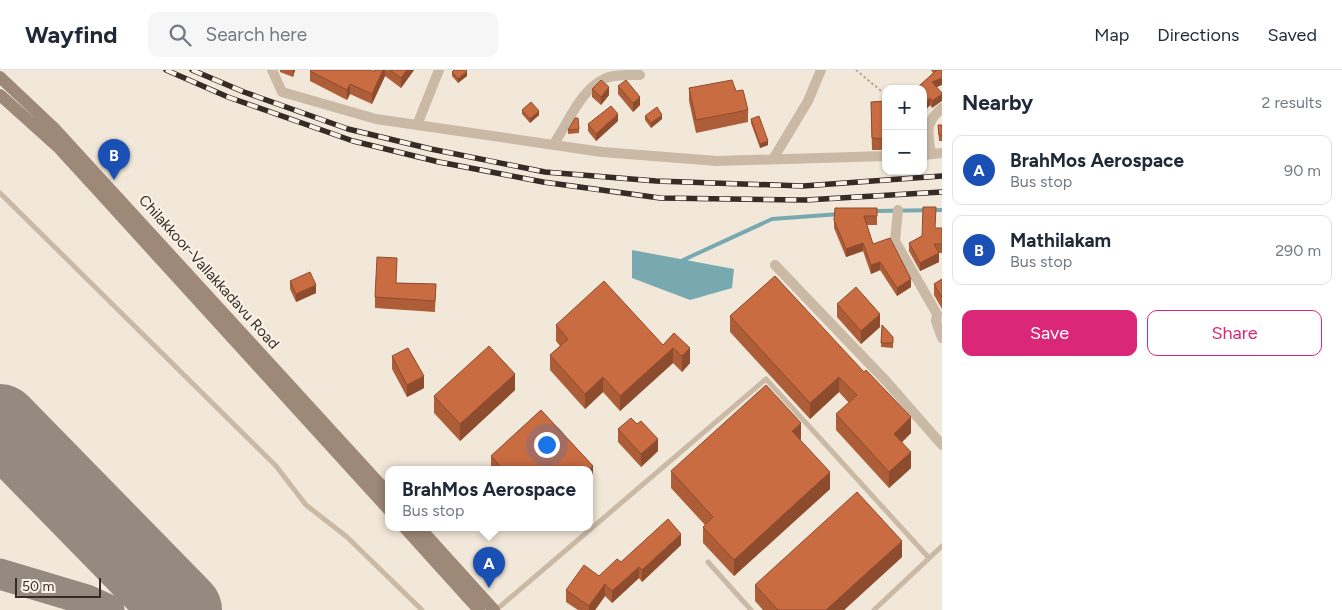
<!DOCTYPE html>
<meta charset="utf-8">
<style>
body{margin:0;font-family:Figtree,sans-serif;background:#f6f6f7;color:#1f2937}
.controls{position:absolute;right:15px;top:15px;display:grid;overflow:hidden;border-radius:10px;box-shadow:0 1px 4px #0004}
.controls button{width:45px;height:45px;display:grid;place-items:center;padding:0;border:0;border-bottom:1px solid #e0e1e3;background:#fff;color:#1f2937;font:25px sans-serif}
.scale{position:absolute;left:15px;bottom:12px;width:86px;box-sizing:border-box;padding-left:5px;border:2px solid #362c27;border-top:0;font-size:14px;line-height:18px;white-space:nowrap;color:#362c27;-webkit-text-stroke:4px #faf2e6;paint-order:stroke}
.you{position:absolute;left:546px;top:374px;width:18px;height:18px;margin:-12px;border:4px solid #fff;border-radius:50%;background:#1a73e8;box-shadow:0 0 0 8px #1a73e833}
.badge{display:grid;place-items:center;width:32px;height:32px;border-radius:50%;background:#db2777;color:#fff;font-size:16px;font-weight:700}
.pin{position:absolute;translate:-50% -41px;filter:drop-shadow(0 1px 2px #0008)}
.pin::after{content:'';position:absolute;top:26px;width:18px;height:15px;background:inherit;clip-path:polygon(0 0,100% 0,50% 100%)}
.popup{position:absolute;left:385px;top:396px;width:208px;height:65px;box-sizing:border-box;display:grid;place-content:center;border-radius:10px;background:#fff;filter:drop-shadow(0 1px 4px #0005);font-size:16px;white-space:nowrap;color:#747a83}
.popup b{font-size:19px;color:#1f2937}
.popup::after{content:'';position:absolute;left:50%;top:100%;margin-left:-10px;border:10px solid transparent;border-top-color:#fff}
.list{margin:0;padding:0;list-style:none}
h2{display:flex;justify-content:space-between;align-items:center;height:65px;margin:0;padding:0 20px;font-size:21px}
h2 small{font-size:16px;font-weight:400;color:#747a83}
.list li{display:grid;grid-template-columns:32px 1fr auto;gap:15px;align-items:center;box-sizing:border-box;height:70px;margin:0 10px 10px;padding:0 10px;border:1px solid #e0e1e3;border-radius:10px}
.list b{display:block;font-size:19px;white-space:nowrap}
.list p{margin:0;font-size:16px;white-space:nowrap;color:#747a83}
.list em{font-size:16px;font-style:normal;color:#747a83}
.actions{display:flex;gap:10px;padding:15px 20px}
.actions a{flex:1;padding:11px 0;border:1px solid #db2777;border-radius:10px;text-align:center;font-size:18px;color:#db2777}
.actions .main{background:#db2777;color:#fff}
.icon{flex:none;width:28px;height:28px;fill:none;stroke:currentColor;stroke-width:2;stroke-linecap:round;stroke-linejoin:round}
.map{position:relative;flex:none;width:942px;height:540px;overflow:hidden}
header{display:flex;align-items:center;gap:30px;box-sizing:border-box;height:70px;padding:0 25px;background:#fff;border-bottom:1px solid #e0e1e3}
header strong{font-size:24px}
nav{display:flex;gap:28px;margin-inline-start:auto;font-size:18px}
.search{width:350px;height:45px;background:#f6f6f7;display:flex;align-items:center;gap:12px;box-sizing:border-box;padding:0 18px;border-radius:10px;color:#747a83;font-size:19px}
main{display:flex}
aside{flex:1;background:#fff}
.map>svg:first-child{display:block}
.water{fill:#78a9b0}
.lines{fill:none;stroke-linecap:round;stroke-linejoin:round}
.stream{stroke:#78a9b0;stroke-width:4}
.taxiway{stroke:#948a80;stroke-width:31}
.runway{stroke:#948a80;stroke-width:78}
.path{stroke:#b6a38f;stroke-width:2;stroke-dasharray:2.5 2.5;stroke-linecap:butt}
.lane{stroke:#cab9a5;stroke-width:5}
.street{stroke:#cab9a5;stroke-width:10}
.secondary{stroke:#9e8877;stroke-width:12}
.rail-casing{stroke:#362c27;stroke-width:5.5}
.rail{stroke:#faf2e6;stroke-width:4;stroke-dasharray:11;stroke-linecap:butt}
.wall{fill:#ad5d38}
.shaded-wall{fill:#8d4c2e}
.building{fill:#c96c41;stroke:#8d4c2e}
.labels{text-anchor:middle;stroke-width:4.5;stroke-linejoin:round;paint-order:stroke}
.street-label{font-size:15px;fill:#362c27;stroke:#faf2e6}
</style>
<header>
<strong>Wayfind</strong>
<div class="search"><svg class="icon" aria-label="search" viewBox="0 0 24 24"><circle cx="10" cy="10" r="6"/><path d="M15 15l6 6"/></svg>Search here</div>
<nav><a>Map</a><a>Directions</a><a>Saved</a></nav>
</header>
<main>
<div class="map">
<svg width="942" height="540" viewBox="0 0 942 540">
<rect width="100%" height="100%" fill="#f2e8d9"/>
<path class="water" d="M632,180L734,199L732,218L690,230L632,208Z"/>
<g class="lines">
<path class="stream" d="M874,141L942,140
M681,191L772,149L840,144"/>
<path class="taxiway" d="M0,504L87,530L109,540"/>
<path class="runway" d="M0,353L183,540"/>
<path class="path" d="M856,0L886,25"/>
<path class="lane" d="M0,123L276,396L306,435L347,467L422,540
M708,492L751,540
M496,540L766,309L929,488
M874,540L942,476"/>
<path class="street" d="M272,0L282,22L376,49L602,82L717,91L886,86
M417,55L439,0
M553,75C568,54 580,19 606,8C616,4 630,5 640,5
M931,84C928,63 924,53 942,38
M923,85L942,83
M773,89L808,31L821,0
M898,140L895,171L937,244L936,251L942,268
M775,195L886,311L942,375"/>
<path class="secondary" d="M0,7L54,58L389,424
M0,25L58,77L101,124L389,440
M404,457L479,540
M419,457L494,540"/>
<defs>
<path id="rail" d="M166,0L228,27L353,71L439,92L543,112L660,128L806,130L942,122
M192,0L244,22L348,59L431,79L545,102L656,111L803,116L942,106"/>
</defs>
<use href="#rail" class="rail-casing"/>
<use href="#rail" class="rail"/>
</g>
<path class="wall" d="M280,0H295L293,7L280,2Z
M374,0H414L401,18L385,6L372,34L350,24L347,30L310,11V1L374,2Z
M931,0H942L937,17L932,38L930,35L923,43V19H919V16L933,3Z
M452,2L467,6L458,13L452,6Z
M618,16L640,35L633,42L618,24Z
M689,18L736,21L748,40V52L696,63L689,31Z
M592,19L609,25L601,35L592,27Z
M886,31V80H872L871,43Z
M522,40L539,45L530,53L522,44Z
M645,46L662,49L651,58L645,50Z
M751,49L768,75L760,78L751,53Z
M618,51L596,71L588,61V54Z
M938,55H942V71H939Z
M579,59V63L568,64V60Z
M877,138V155H867L873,174L911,217L897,226L880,200L871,204L863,181L846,187L834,158V150Z
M936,158H942V183H938L939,192L920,201L909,181V173Z
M775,206L911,363L902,372L911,398L889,418L836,360V344L849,333L839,322L810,349L730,262V246Z
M942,209V239L934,225V214Z
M290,211L316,223L296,232L290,219Z
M397,213L436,214L435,242L375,238V227Z
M837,234L880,257L861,274L837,247Z
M556,255L663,275L674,263L690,293L682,302L673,293L620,341L603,322L585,339L550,300V285L560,276L556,271Z
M882,255L893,267V278L881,277Z
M392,286L424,318L407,327L392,299Z
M515,320L460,371L434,343V326Z
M541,340L593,396V413L589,416V399H491V386Z
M618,359L658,381L641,397L618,372Z
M801,369L800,370L830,419L734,506L703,473V457L705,455L671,418V401Z
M681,475L642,512L639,508L612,533L605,526L595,540H578L566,532V520L599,506L621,492Z
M902,487L844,540H763L755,531V515Z"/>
<path class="shaded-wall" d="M293,0H295L293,7Z
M383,0H385V6L372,34V24Z
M407,0H414L401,18V8Z
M467,1V6L458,13V9Z
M942,8V15L932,19V12Z
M350,14V24L347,30V20Z
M609,17V25L601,35V27Z
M942,24V31L932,38V31Z
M640,27V35L633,42V33Z
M930,28V35L923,43V36Z
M539,41V45L530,53V49Z
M618,44V51L596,71V64Z
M662,45V49L651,58V53Z
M768,71V75L760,78V74Z
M863,173V181L846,187V179Z
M939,183V192L920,201V193Z
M880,192V200L871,204V195Z
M911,209V217L897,226V218Z
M316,215V223L296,232V224Z
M880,244V257L861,274V261Z
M673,278V293L620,341V326Z
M690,278V293L682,302V286Z
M515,304V320L460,371V354Z
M424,306V318L407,327V315Z
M603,307V322L585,339V324Z
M839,307V322L810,349V333Z
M911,347V363L894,380V364Z
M801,353V369L792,377V361Z
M658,369V381L641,397V384Z
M911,382V398L889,418V402Z
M593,396V413L589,416V400Z
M830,402V419L734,506V490Z
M681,464V475L642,512V500Z
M902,471V487L844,540H826Z
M639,497V508L612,533V521Z
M605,514V526L595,540H589V536Z"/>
<path class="building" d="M311,0H371L374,2V0H383L372,24L350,14L347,20L310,1Z
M390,0H407L401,8Z
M454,0H465L467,1L458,9L452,2Z
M937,0H942V8L932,12L942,23V24L932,31L930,28L923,36V19H919L920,18L919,16Z
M601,10L609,17L601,27L592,19Z
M626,10L640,27L633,33L618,16Z
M732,10L736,21L743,20L748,40L696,50L689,18Z
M886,31V69L872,68L871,32Z
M531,32L539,41L530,49L522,40Z
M611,36L618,44L596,64L588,54Z
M657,37L662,45L651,53L645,46Z
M759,46L768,71L760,74L751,49Z
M575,48H578L579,59L568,60Z
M938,55H942V65H939Z
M923,137H936L935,158H942V174H934L939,183L920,193L909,173L922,166Z
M835,138H877V146H864L873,174L890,168L911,209L897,218L880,192L871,195L863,173L846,179L834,150Z
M377,187L397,188L396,213L436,214L435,231L375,227Z
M310,202L316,215L296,224L290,211Z
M775,206L864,302L866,300L911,347L894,364L911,382L889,402L836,344L857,325L839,307L810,333L730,246Z
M942,209V228L934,214Z
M604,211L663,275L674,263L690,278L682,286L673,278L620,326L603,307L585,324L550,285L568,269L556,255Z
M856,217L880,244L861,261L837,234Z
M882,255L893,267V273H881Z
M489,276L515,304L460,354L434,326Z
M408,278L424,306L407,315L392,286Z
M766,315L801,353L792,361L830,402L734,490L703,457L713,447L671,401Z
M541,340L593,396L589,400L503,399L491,386Z
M631,348L637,354L641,351L658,369L641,384L618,359Z
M857,422L902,471L826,540H778L755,515Z
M668,449L681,464L642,500L639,497L612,521L605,514L589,536L566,520L584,495L599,506L617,489L621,492Z"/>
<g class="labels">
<g class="street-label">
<text transform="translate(209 202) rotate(48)" y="5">Chilakkoor-Vallakkadavu Road</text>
</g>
</g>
</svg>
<div class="controls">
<button>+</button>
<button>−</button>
</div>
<div class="scale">50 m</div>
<div class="you"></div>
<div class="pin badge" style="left:489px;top:518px;background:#1a4fb4">A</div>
<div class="popup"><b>BrahMos Aerospace</b>Bus stop</div>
<div class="pin badge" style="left:114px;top:110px;background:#1a4fb4">B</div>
</div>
<aside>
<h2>Nearby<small>2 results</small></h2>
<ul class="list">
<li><span class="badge" style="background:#1a4fb4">A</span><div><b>BrahMos Aerospace</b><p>Bus stop</p></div><em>90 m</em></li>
<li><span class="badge" style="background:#1a4fb4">B</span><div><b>Mathilakam</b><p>Bus stop</p></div><em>290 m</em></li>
</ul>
<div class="actions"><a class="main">Save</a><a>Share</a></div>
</aside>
</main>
